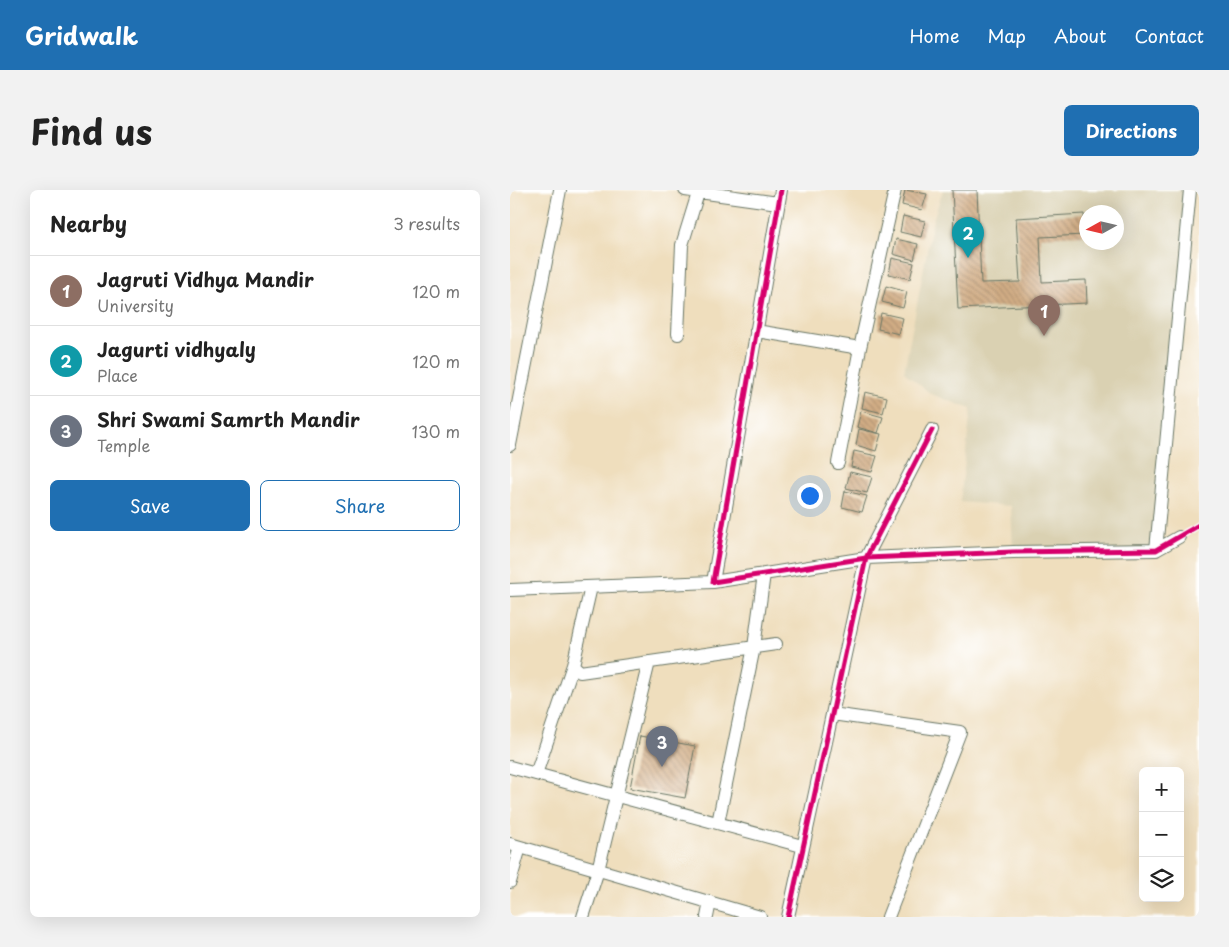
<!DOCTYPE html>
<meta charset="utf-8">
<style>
body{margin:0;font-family:"Playpen Sans",sans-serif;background:#f2f2f2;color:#222}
.controls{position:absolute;right:15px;bottom:15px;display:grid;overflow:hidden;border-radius:8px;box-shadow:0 5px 20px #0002}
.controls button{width:45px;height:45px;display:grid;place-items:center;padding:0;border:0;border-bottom:1px solid #e0e0e0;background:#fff;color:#222;font:25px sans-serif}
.compass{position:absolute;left:569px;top:15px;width:45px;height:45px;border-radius:50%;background:#fff;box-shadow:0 5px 20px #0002;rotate:262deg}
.you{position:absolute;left:299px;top:305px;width:18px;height:18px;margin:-12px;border:4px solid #fff;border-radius:50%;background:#1a73e8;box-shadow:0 0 0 8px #1a73e833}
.badge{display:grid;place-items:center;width:32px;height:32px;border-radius:50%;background:#1f6fb2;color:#fff;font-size:16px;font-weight:700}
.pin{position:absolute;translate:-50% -41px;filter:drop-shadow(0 1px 2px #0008)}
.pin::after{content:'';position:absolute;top:26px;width:18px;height:15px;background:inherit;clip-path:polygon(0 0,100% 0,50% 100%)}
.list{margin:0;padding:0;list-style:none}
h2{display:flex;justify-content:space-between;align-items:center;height:65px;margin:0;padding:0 20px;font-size:21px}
h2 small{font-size:16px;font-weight:400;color:#767676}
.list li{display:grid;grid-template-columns:32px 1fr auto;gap:15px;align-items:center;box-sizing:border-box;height:70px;padding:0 20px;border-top:1px solid #e0e0e0}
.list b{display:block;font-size:19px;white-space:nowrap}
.list p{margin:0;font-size:16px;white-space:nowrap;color:#767676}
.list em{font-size:16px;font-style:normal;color:#767676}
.actions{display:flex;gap:10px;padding:15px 20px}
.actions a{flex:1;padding:11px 0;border:1px solid #1f6fb2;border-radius:8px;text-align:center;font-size:18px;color:#1f6fb2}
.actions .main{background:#1f6fb2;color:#fff}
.icon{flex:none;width:28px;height:28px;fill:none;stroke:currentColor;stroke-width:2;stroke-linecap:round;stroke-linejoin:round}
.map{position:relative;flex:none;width:689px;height:727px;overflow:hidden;border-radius:8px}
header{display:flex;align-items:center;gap:30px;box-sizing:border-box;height:70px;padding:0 25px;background:#1f6fb2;color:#fff}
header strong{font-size:24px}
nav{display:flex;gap:28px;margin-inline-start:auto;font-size:18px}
.intro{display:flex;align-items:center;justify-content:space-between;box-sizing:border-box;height:120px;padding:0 30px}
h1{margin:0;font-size:35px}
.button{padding:12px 22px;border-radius:8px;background:#1f6fb2;color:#fff;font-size:18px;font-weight:700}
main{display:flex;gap:30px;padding:0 30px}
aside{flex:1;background:#fff;border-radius:8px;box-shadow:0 5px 20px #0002}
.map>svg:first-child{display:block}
.built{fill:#dad1b2;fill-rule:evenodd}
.building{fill:url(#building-back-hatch)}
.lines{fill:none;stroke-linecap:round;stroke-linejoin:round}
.minor-casing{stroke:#687564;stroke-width:14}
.minor{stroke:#fff;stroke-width:12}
.cycleway-casing{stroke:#fff;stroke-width:8}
.cycleway{stroke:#d6006c;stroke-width:5}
</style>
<header>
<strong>Gridwalk</strong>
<nav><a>Home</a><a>Map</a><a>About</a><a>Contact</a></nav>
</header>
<div class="intro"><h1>Find us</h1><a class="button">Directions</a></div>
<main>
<aside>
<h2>Nearby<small>3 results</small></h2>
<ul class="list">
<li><span class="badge" style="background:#8d6e63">1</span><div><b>Jagruti Vidhya Mandir</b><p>University</p></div><em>120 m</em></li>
<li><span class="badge" style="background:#0f9aa8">2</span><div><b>Jagurti vidhyaly</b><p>Place</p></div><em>120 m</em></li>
<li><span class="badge" style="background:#6b7280">3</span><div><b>Shri Swami Samrth Mandir</b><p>Temple</p></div><em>130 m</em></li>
</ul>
<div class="actions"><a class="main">Save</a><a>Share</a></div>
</aside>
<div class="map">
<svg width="689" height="727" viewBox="0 0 689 727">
<defs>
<pattern id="building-back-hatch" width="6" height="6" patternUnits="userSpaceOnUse" patternTransform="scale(1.25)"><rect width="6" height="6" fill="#d2ad85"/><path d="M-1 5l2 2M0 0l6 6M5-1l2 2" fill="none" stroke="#aa8e6e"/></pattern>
</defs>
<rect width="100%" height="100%" fill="#fff"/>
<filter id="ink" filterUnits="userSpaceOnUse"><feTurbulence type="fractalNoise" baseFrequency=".02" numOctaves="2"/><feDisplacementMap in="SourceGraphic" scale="10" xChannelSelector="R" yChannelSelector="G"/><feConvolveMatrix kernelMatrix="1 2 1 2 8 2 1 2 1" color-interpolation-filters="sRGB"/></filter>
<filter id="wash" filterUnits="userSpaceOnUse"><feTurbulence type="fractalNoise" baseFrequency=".0096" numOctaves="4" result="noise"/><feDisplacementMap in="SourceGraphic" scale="20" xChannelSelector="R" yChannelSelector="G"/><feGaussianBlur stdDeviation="1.12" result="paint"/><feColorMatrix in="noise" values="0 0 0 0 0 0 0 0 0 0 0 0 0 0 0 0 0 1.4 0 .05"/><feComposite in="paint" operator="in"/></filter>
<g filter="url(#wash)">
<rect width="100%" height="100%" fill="#efdebd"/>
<path class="built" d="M433,0H678L646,360L503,362L501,316L450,312L461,219L421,204L394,182L423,30ZM576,22H606V52H576Z"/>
<g id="blocks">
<path class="building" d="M395,0L417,4L412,20L392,15Z
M442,0H467L471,93L510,92L506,28L574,24L575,45L530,47L532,92L576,90L577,113L448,119Z
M393,26L415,31L411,47L390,42Z
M386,49L408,54L404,70L383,64Z
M382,68L404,73L400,89L379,84Z
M376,96L397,102L393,118L372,112Z
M371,123L393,128L389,144L368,139Z
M355,202L377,207L373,223L352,218Z
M351,221L373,227L368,243L347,237Z
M349,239L371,244L366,261L346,255Z
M344,261L367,266L362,282L341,277Z
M340,282L362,287L357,303L336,298Z
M335,301L357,306L352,322L332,317Z
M130,546L185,556L175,608L120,598Z"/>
</g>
</g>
<g filter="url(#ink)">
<use href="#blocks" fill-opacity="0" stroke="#687564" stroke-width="1"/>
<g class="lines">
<defs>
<path id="minor" d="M175,0L268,13
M271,0L203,392L356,368L503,362L646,360L669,347
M246,141L350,158L385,0
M168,144L172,55L189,0
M0,255L50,0
M328,273L350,158
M646,360L680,0
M81,397L63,475L70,482L266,454
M0,400L203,392
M322,524L450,542L378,727
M0,577L292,656
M26,584L63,475
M208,633L244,457L254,384
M0,654L250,727
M0,692L10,657
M73,727L88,680L139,472
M197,727L200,712
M278,727L356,368L422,240"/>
</defs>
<use href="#minor" class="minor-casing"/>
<use href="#minor" class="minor"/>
<defs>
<path id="cycleway" d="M271,0L203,392L356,368L503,362L646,360L689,335
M278,727L356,368L422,240"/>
</defs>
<use href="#cycleway" class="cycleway-casing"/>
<use href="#cycleway" class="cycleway"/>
</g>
</g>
</svg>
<div class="controls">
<button>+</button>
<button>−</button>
<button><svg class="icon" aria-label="layers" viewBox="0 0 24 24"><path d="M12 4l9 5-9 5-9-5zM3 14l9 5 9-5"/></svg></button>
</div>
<svg class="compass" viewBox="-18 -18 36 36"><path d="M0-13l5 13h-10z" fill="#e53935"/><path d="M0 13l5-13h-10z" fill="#767676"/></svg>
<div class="you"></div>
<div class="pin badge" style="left:534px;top:146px;background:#8d6e63">1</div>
<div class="pin badge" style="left:458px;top:68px;background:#0f9aa8">2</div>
<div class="pin badge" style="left:152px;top:577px;background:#6b7280">3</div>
</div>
</main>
